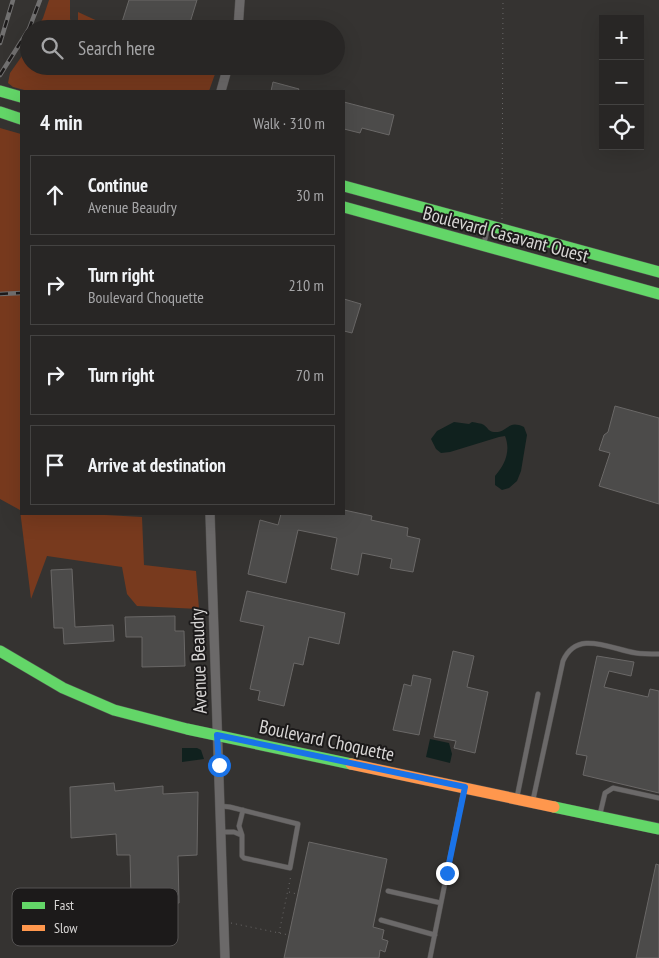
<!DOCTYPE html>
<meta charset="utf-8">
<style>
body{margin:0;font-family:"PT Sans Narrow",sans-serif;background:#343232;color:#f1f3f6}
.controls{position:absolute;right:15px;top:15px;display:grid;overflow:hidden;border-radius:0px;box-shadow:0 5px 20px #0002}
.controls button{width:45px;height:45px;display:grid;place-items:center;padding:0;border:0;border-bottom:1px solid #444342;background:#282625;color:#f1f3f6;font:25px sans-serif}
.stop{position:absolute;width:15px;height:15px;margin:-11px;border:4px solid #1a73e8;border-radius:50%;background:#fff}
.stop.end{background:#1a73e8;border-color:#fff;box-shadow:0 1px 5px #0008}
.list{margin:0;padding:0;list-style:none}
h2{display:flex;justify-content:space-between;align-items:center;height:65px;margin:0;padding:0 20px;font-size:21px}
h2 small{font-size:16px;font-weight:400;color:#a5a5a7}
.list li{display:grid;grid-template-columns:32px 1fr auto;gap:15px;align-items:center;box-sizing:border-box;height:80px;margin:0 10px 10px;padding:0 10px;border:1px solid #444342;border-radius:0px}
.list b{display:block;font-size:19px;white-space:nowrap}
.list p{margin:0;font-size:16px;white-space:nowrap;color:#a5a5a7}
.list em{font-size:16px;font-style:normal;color:#a5a5a7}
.icon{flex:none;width:28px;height:28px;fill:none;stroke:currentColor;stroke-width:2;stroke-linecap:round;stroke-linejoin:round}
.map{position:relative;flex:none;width:659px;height:958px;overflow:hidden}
.search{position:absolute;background:#282625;box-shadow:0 5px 20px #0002;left:20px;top:20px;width:325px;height:55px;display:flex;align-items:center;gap:12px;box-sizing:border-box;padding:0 18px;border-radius:28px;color:#a5a5a7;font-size:19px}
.panel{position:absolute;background:#282625;box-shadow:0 5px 20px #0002;left:20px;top:90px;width:325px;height:425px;border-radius:0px}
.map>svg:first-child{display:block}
.green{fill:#783a1e}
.water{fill:#10211e}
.building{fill:#4c4b4a;stroke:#6a6867}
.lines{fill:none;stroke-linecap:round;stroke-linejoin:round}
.lane-casing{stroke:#52504f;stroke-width:5.5}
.street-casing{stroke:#52504f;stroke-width:10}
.fast-casing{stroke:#52504f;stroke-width:12}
.slow-casing{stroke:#52504f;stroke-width:12}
.path{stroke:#6b6969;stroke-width:1;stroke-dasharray:1 4;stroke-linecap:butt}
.lane{stroke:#6b6969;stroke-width:4.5}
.street{stroke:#6b6969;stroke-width:9}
.fast{stroke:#63d668;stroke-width:11}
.slow{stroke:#ff974d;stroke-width:11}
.rail-casing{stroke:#717070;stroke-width:4.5}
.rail{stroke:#1c1a1a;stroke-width:2.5;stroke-dasharray:8;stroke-linecap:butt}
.route{stroke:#1a73e8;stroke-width:6}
.labels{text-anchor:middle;stroke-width:4;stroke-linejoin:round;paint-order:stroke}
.street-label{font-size:19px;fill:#d8d6d5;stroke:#1c1a1a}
.key{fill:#1c1a1a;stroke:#545252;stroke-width:1}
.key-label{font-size:14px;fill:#d8d6d5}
</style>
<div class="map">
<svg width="659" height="958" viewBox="0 0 659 958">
<rect width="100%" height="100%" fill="#353331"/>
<path class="green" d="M49,0H70V19L75,29H37L43,18Z
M78,12L115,29H78Z
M29,46V66H197L215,74L209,91H28L13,87L8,83L10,73Z
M0,128L21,134V296L20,297L21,313V514H87L142,517L144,565L196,571L199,609L137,606L127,594L122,567L47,556L31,599L20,510L0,499Z"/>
<path class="water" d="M454,422L469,424L472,422C476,423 481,423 484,425C488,428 489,432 494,432C508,433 507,419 524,427L527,435L521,471L517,481L509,488L502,490L495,485V476C505,465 511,451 505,436L499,437L450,452L441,453L436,449L431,439L437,431Z
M430,739L449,743L452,754L450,763L426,757Z
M182,748H197L201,750L204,759L182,762Z"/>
<path class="building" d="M129,0H197L188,29H143L122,22Z
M273,82L299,89L298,91H271Z
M344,102L394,115L389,135L362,128L360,133L344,129Z
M344,299L361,304L352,333L344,331Z
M615,406L659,418V504L599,486L610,453L599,450L604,435L608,432Z
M344,510L372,516L371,520L408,528L407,536L420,539L413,572L390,568L392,559L362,553L358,575L331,569L337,538L298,530L286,583L248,574L260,520L278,525L281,514H344Z
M72,569L75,627L113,625L114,641L64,644L63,628H54L51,570Z
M247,591L345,613L339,644L309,637L303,665L294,663L284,706L258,700L260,691L250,689L264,626L240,621Z
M175,616V631H184L185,666L142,667V637H126L125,617Z
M453,651L474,656L467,687L488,692L475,753L454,748L456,741L434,737Z
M597,656L634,662L631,676L609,671L604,687L648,697L650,689L659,691V793L583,775L587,756L576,754Z
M413,675L431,679L419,735L393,730L404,684L411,686Z
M114,783L115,791L163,786V794L198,792L197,855L178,856L179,903L164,905L165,937L132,940L130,855H117L116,834L71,838L70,787Z
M309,842L387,859L373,927L384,930L382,939L388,941L385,952L380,950L379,958H284Z
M656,864L659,865V958H636Z"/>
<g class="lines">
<defs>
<path id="lane" d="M484,243L488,227
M517,797L538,694
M533,800L563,661C577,629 610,649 636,653C643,654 651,654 659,654
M220,806L230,807L298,824L290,868L244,858L242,856V835L239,826L243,810
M600,814L605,793L613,788L659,798
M221,832H234L241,835
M388,891L441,903
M381,920L435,935
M430,958L464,788"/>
<path id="street" d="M238,29L240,0
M221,91L228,66
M210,514L225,958"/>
<path id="fast" d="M0,91L21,97
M0,112L21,119
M344,186L659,272
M344,207L659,294
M0,651L63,688L114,710L187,729L351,764
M554,807L659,829"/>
<path id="slow" d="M351,764L554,807"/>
</defs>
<use href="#lane" class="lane-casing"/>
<use href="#street" class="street-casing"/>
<use href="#fast" class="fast-casing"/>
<use href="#slow" class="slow-casing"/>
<path class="path" d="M502,219L503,0
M289,892L297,894
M231,923L289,935
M279,933L291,875"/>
<use href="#lane" class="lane"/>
<use href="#street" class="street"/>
<use href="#fast" class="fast"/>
<use href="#slow" class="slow"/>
<defs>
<path id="rail" d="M29,29L40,0
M0,43L13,0
M0,75L29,29
M0,294L21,293"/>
</defs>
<use href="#rail" class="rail-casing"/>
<use href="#rail" class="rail"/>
</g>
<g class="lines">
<path class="route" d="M219,765L217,735L465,787L447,873"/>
</g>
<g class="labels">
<g class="street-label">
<text transform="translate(506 234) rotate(15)" y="7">Boulevard Casavant Ouest</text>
<text transform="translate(198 661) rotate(-92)" y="7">Avenue Beaudry</text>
<text transform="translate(327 740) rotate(12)" y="7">Boulevard Choquette</text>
</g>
</g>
<rect x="12" y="888" width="166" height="58" rx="8" class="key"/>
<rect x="22" y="902" width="23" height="7" fill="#63d668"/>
<rect x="22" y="925" width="23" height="6" fill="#ff974d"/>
<g class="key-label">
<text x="54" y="910">Fast</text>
<text x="54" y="933">Slow</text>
</g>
</svg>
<div class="controls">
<button>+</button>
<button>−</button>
<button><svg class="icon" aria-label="locate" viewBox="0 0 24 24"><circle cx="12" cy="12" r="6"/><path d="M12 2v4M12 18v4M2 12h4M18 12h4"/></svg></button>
</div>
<div class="stop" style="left:219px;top:765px"></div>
<div class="stop end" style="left:447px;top:873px"></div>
<div class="search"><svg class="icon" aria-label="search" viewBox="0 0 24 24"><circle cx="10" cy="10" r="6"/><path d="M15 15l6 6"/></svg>Search here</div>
<section class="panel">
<h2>4 min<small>Walk · 310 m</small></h2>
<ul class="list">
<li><svg class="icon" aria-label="ahead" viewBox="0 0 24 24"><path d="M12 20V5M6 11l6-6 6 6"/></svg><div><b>Continue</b><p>Avenue Beaudry</p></div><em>30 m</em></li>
<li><svg class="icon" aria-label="right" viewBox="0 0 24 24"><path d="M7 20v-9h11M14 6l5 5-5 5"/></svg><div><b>Turn right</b><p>Boulevard Choquette</p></div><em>210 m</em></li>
<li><svg class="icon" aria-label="right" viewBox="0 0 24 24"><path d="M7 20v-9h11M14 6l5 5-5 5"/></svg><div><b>Turn right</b></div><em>70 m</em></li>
<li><svg class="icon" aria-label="arrive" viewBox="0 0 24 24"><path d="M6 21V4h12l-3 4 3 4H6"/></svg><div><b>Arrive at destination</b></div></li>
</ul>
</section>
</div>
